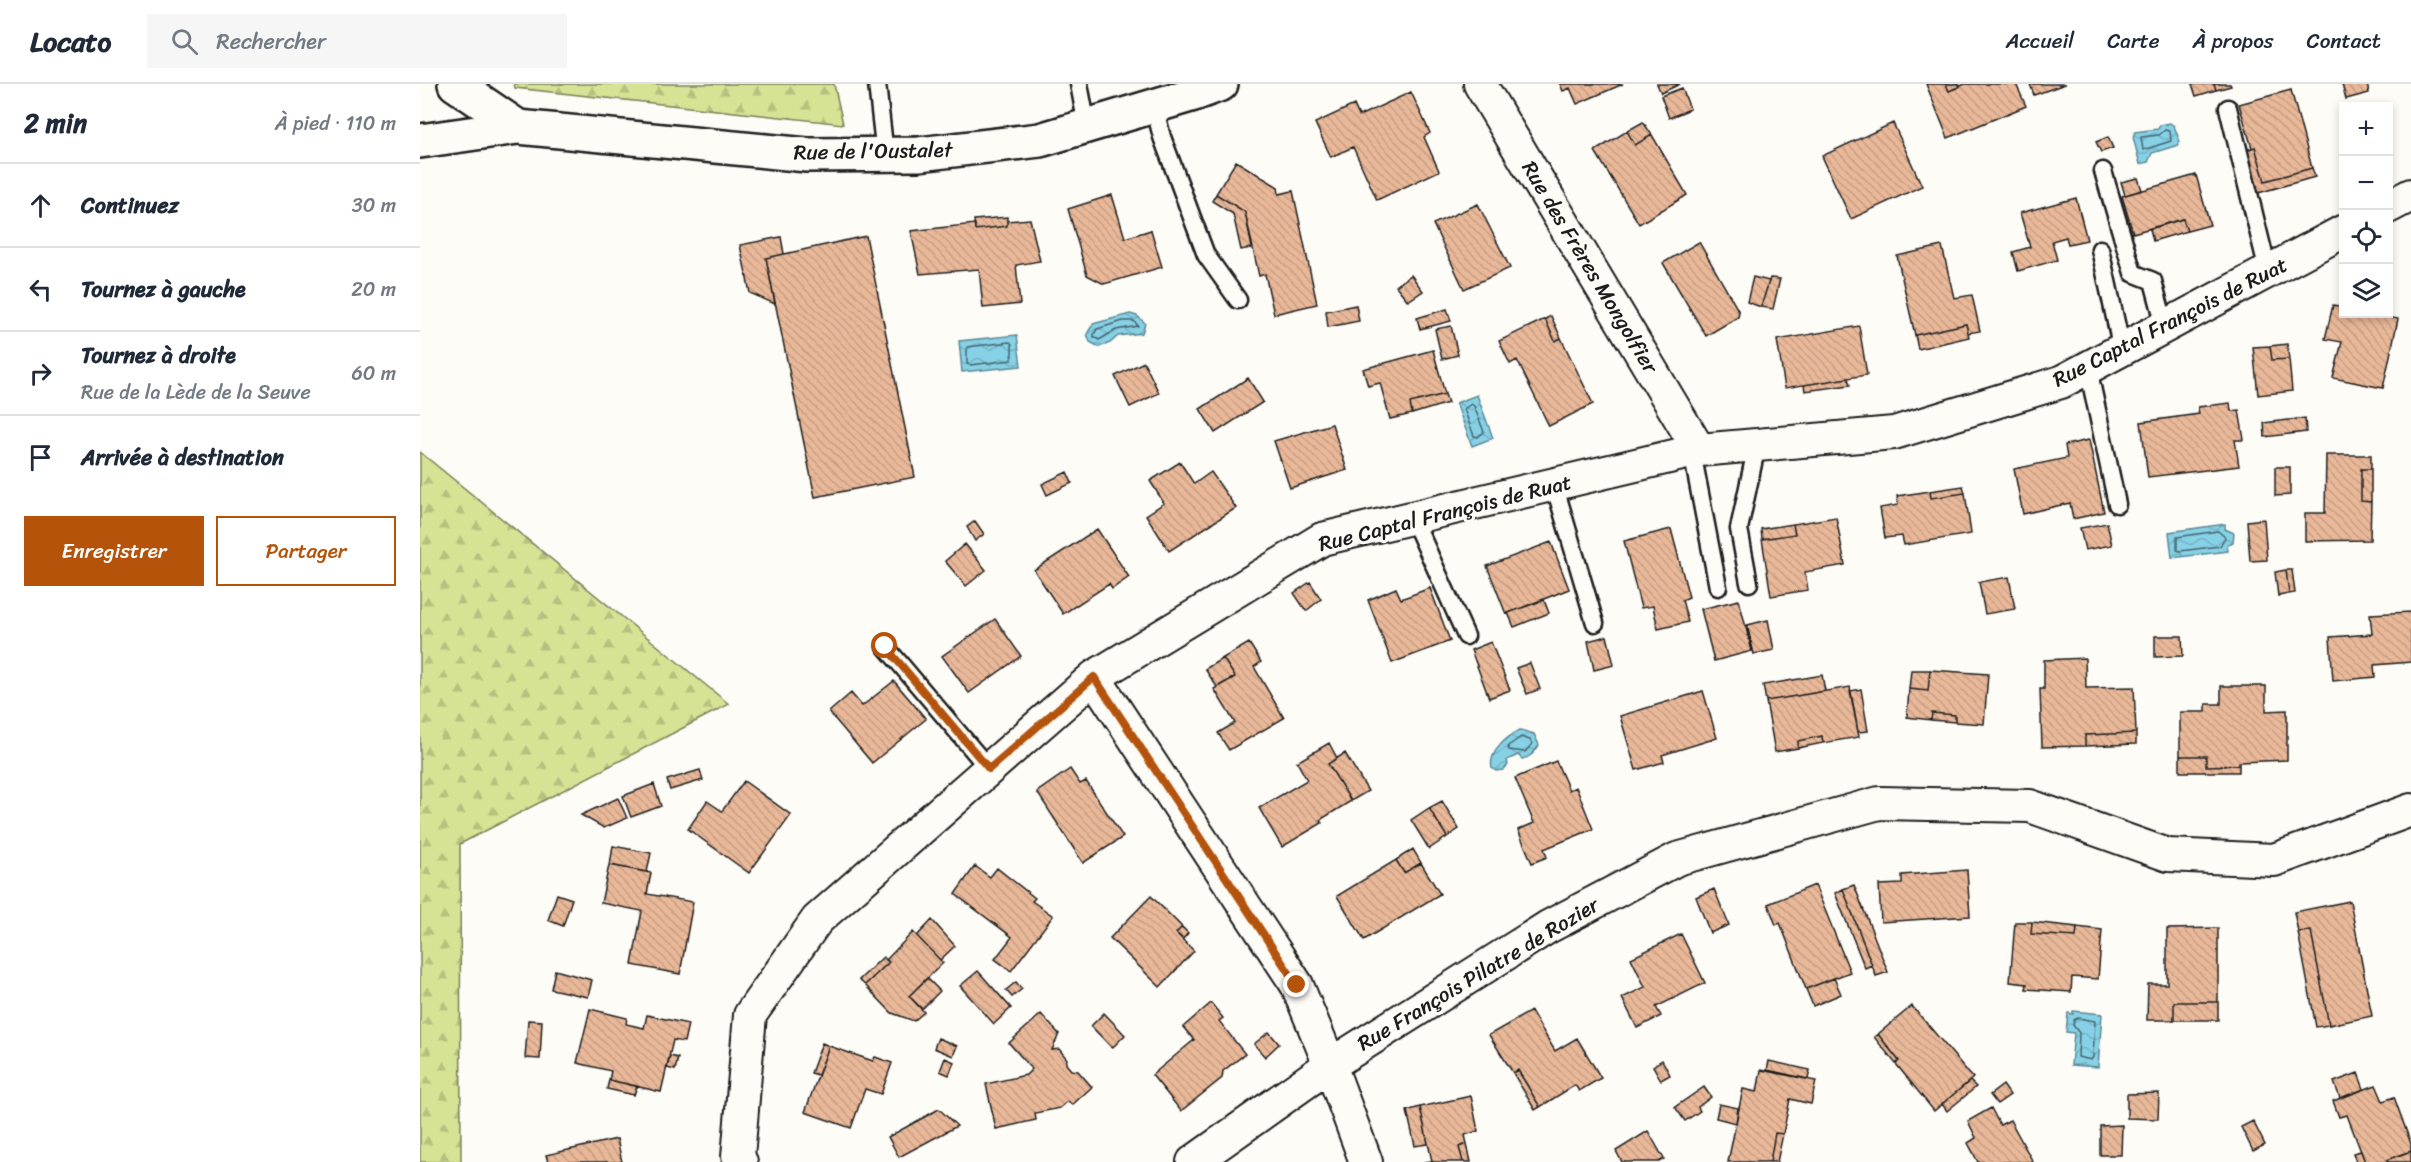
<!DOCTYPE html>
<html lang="fr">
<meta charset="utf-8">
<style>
body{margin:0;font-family:Sriracha,sans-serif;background:#f6f6f7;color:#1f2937}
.controls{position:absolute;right:18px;top:18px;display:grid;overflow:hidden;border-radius:0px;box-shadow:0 3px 9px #0003}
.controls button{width:54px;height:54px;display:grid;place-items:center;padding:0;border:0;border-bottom:2px solid #e0e1e3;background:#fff;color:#1f2937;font:30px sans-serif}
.stop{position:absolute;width:18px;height:18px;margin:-14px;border:4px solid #b45309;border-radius:50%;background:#fff}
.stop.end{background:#b45309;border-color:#fff;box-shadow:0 2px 6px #0008}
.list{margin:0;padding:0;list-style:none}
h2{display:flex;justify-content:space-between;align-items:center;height:78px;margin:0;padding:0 24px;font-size:26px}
h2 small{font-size:20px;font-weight:400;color:#747a83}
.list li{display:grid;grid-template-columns:39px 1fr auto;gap:18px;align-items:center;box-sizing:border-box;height:84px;padding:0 24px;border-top:2px solid #e0e1e3}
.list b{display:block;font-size:22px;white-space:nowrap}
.list p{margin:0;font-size:20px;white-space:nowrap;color:#747a83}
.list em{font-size:20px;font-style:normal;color:#747a83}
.actions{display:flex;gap:12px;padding:18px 24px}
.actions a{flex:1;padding:14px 0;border:2px solid #b45309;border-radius:0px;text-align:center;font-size:21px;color:#b45309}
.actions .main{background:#b45309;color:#fff}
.icon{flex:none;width:33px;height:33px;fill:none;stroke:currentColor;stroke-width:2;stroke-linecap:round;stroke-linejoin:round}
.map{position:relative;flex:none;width:1991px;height:1078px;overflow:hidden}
header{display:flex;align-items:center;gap:36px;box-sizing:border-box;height:84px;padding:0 30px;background:#fff;border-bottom:2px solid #e0e1e3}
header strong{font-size:28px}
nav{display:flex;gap:33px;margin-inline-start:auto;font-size:21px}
.search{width:420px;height:54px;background:#f6f6f7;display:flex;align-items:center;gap:15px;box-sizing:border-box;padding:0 21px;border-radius:0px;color:#747a83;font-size:22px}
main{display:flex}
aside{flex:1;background:#fff}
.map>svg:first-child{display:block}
.forest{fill:url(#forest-firs);stroke:#797f58;stroke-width:1.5}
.water{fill:url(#water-waves);stroke:#5c8995;stroke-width:1.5}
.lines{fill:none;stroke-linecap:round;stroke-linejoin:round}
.shore{stroke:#46646d;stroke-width:1.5}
.building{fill:url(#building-back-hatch);stroke:#1c1c1c;stroke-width:1.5}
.lane-casing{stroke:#1c1c1c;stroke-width:21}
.street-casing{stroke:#1c1c1c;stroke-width:36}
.secondary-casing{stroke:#1c1c1c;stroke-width:38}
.lane{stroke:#fdfcf7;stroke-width:16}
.street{stroke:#fdfcf7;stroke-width:32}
.secondary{stroke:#fdfcf7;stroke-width:33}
.route{stroke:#b45309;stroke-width:8}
.labels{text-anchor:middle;stroke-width:6;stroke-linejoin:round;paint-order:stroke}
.street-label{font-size:21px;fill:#1c1c1c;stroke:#fdfcf7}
</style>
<header>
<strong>Locato</strong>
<div class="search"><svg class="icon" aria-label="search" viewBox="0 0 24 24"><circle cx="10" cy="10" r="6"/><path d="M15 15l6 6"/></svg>Rechercher</div>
<nav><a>Accueil</a><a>Carte</a><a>À propos</a><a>Contact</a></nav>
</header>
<main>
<aside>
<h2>2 min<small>À pied · 110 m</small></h2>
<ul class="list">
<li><svg class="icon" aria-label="ahead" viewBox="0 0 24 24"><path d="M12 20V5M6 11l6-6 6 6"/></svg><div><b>Continuez</b></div><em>30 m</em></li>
<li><svg class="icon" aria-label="left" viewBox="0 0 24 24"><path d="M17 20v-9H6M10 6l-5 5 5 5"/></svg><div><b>Tournez à gauche</b></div><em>20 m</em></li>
<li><svg class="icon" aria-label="right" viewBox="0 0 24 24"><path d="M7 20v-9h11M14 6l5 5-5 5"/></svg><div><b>Tournez à droite</b><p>Rue de la Lède de la Seuve</p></div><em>60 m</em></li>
<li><svg class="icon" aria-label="arrive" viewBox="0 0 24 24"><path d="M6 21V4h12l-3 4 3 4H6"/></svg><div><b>Arrivée à destination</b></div></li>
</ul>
<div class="actions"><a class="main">Enregistrer</a><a>Partager</a></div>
</aside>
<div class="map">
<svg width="1991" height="1078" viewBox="0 0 1991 1078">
<defs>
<pattern id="forest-firs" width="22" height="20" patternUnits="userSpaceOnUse" patternTransform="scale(1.5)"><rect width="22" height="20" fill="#d6e294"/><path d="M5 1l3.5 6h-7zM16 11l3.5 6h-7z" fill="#b7c17f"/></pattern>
<pattern id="water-waves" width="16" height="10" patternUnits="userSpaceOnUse" patternTransform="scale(1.5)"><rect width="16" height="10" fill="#86d1e6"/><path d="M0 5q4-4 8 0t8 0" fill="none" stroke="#73b3c5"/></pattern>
<pattern id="building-back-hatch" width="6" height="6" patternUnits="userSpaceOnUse" patternTransform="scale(1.5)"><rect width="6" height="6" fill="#e9b899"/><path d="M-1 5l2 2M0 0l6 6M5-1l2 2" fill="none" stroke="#c79e83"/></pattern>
</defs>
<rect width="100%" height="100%" fill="#fdfcf7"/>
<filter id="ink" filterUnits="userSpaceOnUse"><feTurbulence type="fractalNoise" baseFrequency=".0167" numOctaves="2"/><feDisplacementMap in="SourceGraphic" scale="12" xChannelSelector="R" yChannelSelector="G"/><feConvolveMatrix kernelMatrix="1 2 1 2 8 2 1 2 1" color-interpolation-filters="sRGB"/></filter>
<g filter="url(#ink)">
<path class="forest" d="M94,0H414L423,40L95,4Z
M0,368L309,620L40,760L41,1078H0Z"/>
<path class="water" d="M1750,39L1754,42L1760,58L1758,61L1732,69L1728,78L1720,80L1713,53L1715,48L1738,45L1740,41Z
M710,230L717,232L725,239L722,249L698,252L690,259L679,263L670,258L667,250L673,240Z
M597,251L601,282L542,288L539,257Z
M1057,311L1073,354L1052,362L1036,319Z
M1805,440V445L1814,449L1813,458L1807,461L1808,467L1752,474L1749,448Z
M1100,646L1114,650L1119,661C1114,669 1111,673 1102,675L1098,671L1087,676L1088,681L1083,686L1076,687L1072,684C1068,668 1087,653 1100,646Z
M1653,927L1682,930L1678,983L1651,981L1654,949L1646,948L1648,929L1653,930Z"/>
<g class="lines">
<path class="shore" d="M1745,46L1750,47L1751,57L1723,66L1721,53L1739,51Z
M703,237H714L718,242L696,246L679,256L674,253V250L677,245Z
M590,258L592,260V276L550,281L547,280V263Z
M1051,320L1054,322L1064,348L1058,353L1054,352L1044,325Z
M1798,447L1805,453L1800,462L1760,467L1757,466V453Z
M1101,653L1110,656L1112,660L1105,668L1089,666L1088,662Z
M1658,934L1675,937L1673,973L1671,976L1658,973L1659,949L1653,941L1654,936Z"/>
</g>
<path class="building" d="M1140,0H1203L1157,20L1150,4L1143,7Z
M1237,0H1260L1241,9Z
M1506,0H1526L1529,7L1545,0H1596L1606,22L1528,54Z
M1526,0H1538L1539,3L1529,7Z
M1610,0H1645L1614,11Z
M1772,0H1794L1796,6L1776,12Z
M1794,0H1810L1811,2L1796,6Z
M1922,0H1947L1949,9L1926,15Z
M1262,4L1270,25L1249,34L1241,12Z
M1871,6L1892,84L1845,97L1835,63L1832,64L1819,20Z
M991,8L1010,49L1004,53L1019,87L957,116L933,63L911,73L895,39L934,21L939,32Z
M1223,38L1232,51L1215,61L1207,47Z
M1473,39L1502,102L1431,135L1402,72Z
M1207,47L1215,61L1232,51L1267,111L1219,140L1175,67Z
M1688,53L1693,64L1681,68L1676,58Z
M1835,63L1845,97L1892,84L1895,93L1838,109L1826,66Z
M816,77L858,103L859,110L873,107L897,220L854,230L845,190L839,192L825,128L796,110Z
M1776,91L1790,141L1767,147L1763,135L1713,149L1702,112Z
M1718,94L1722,106L1705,111L1701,98Z
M796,110L825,128L832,164L821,166L813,130L792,117Z
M692,111L705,154L731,146L742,183L684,200L667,191L648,125Z
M1656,114L1667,156L1648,160L1646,153L1632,157L1637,176L1598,187L1593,168L1610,163L1600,129Z
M1058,120L1090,184L1044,205L1013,140Z
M587,133V142L555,146L554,136Z
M610,135L620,177L596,181L600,220L563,224L559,185L500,190L491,147L555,140V146L587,142V137Z
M1763,135L1767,147L1733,157L1730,145Z
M446,152L495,393L395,413L346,174Z
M361,153L364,170L346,174L355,220L330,209L320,161Z
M1279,158L1319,228L1318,233L1286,252L1243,179Z
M1522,162L1534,214L1552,211L1560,247L1548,249L1546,240L1495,251L1477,172Z
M991,191L1003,207L988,217L976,202Z
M1333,193L1349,197L1341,223L1327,218Z
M1350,194L1360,195L1353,225L1341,223Z
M936,221L939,237L908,243L906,227Z
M1913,221L1924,223V230H1952L1978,235L1963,304L1913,294L1922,258L1905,255Z
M1027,225L1031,237L1000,245L997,234Z
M1131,232L1141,254L1135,257L1125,235Z
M1125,235L1135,257L1141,254L1173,320L1129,342L1097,276L1090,280L1079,257Z
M1546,240L1549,253L1498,265L1495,251Z
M1031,242L1038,271L1022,275L1015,245Z
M1439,242L1447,291L1365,304L1357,256Z
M1867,260L1869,275L1852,276L1850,262Z
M1850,262L1852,276L1869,275L1872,307L1838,311L1833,263Z
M1013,266L1025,310L990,319L992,330L970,335L960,299L948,302L943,285Z
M724,278L739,309L710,323L695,292Z
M828,294L843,318L795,349L780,325Z
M1428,294L1430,301L1385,307L1384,301Z
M1025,310L1028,319L992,330L990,319Z
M1810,319L1811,327L1819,326L1824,356H1815L1819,382L1728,393L1721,338L1779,330L1778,323Z
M1885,334L1886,348L1845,353L1844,339Z
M912,340L927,386L870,404L854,357Z
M1669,356L1684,428L1653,435L1650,419L1603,430L1594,385L1647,374L1645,361Z
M1906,371H1951V385H1941V417L1951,418L1950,456L1885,457V429H1905Z
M760,378L774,400L791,388L816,424L749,467L726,431L744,419L730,397Z
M1855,383H1870V411L1855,412Z
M1941,385H1951V418L1941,417Z
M647,388L652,399L627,411L622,400Z
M1543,402L1545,409L1511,414L1510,407Z
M1510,407L1511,414L1545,409L1551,450L1484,461L1482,452L1465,454L1460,424L1478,421L1477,412Z
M1416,433L1425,481L1385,488L1388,506L1351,512L1342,455L1375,450L1373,440Z
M1844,435L1847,476L1830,477L1827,437Z
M555,437L564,450L555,457L547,443Z
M1687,439L1692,461L1665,466L1660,444Z
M1373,440L1375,450L1342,455L1341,445Z
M677,445L709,493L692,505L689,500L643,530L614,486Z
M1251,445L1269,513L1262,516L1268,538L1238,545L1233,522L1221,524L1204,457Z
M1131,458L1149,505L1086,530L1067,482Z
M545,460L566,486L546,502L525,477Z
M1866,486H1872L1875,509L1869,510Z
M1866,486L1869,510L1858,512L1855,488Z
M1589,493L1595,525L1565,530L1559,498Z
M890,498L901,515L886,527L874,509Z
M976,504L981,515L1010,504L1030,557L972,579L948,516Z
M1124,516L1129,529L1094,543L1088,529Z
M1319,516L1332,567L1294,577L1281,525Z
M1991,528V578L1954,581L1955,593L1913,597L1910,553L1952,550L1950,530Z
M575,535L601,572L549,609L522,572Z
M1348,536L1354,566L1334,570L1327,541Z
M1187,552L1194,581L1174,586L1168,557Z
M1735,552H1762L1763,572L1735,573Z
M1071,558L1090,606L1069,614L1051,566Z
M829,559L841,578L834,583L864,634L809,666L798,649L815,639L794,605L815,593L803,574Z
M803,574L815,593L797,603L785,585Z
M1665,574L1666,604L1714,603L1716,649L1665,651V662L1622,663L1620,605H1624V576Z
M1110,579L1120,605L1107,610L1096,584Z
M1491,586H1510L1508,607L1489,605Z
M1510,586L1568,590L1564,640L1535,638V631L1512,629L1511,636L1487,633L1489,605L1508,607Z
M1402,591L1405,607L1346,617L1343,601Z
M474,597L506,635L452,679L409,628L431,609L442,622Z
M1801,602H1846V627L1867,626V676L1819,678V681L1786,682V672H1760V628H1786V620H1801Z
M1430,603L1439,653L1403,659L1402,652L1378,657V664L1355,668L1346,617Z
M1441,605L1448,647L1438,648L1430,607Z
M1283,607L1297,654L1242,671L1244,678L1216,686L1200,632Z
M1512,629L1535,631V638L1511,636Z
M1716,649V660L1665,662V651Z
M1402,652L1403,659L1378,664V657Z
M909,659L917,674L908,680L931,717L900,736L902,739L862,763L839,724L887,696L877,678Z
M925,669L948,707L931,717L908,680Z
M1760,672H1786V682L1819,681V688H1760Z
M1136,677L1149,706L1156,703L1173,745L1124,765L1127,773L1112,779L1098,746L1114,739L1095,694Z
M650,685L660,700L666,697L703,753L663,779L617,708Z
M280,686L283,696L250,706L247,696Z
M324,697L371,731L329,789L268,745L287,717L302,727Z
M234,700L241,722L211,733L203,712Z
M198,714L207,734L184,744L161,731Z
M1022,717L1039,745L1027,753L1009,724Z
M1009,724L1027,753L1009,765L991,736Z
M193,762L231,769L227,788L190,781Z
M993,765L1001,779L984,789L976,776Z
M976,776L984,789L1001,779L1020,810L944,856L917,812Z
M189,781L231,789L227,810L273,818L260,890L212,881L222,827L181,819Z
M555,782L570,793L577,784L615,814L612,817L633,832L591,887L575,875L592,853L535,810Z
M1547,786L1550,832L1461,838L1459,801L1482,800V791Z
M1395,801L1430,888L1386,905L1360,839L1356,841L1348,820Z
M1434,801L1468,888L1456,892L1423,805Z
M1294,805L1309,841L1290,849L1276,813Z
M1423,805L1452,881L1445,884L1415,809Z
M137,810L152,815L143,842L128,836Z
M731,812L762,843L756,849L774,867L740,903L690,854Z
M1930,817L1952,932L1909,941L1891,847L1878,848L1874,828Z
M512,836L535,862L520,876L497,852Z
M1595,838H1612L1611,850L1656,853L1657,843L1682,846L1678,895L1652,893L1651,908L1606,905L1607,900L1590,898Z
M1612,838L1657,843L1656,853L1611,850Z
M762,843L768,849L763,855L756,849Z
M1798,844V918H1754V936H1727L1728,900H1747V845Z
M1891,847L1909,941L1896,943L1878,848Z
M493,848L523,879L489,912L504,928L494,937L472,929L445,901L469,878L466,876Z
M1261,850L1285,899L1236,923L1241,932L1217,944L1202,914L1225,903L1211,874Z
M463,873L469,878L445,901L439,896Z
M135,886L172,896L168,913L131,905Z
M558,887L591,924L574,940L540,902Z
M507,894L520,907L502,925L489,912Z
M1414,894L1421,910L1393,922L1386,905Z
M596,898L602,905L592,913L586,906Z
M1754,918H1798V936H1754Z
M791,919L803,934L799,937L825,970L803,987L802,994L761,1027L732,991L774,956L763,943Z
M1492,922L1553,994L1514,1027L1476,980L1479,977L1458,950Z
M170,925L207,934L206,940L224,944L227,931L268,940L264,958L253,956L241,1008L189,996L191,987L157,979Z
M1111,927L1135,967L1157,954L1181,994L1159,1007L1155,1001L1120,1023L1098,986L1093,989L1069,951Z
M684,929L705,951L692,964L671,942Z
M621,930L639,950L632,966L639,965L647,975L646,980L651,986L658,987L672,1003L652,1021L648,1017L640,1024L615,1029L616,1036L576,1045L566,1000L606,991L612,985L589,959Z
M108,936L122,937L120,975L105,974Z
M849,948L859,960L845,973L834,960Z
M1458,950L1479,977L1476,980L1454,953Z
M518,954L537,962L533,972L514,964Z
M402,959L409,962L398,991L391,989Z
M409,962L453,977L455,973L472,979L461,1010L445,1005L431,1044L385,1028Z
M250,972L258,974L255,986L247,984Z
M525,974L534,978L529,991L520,987Z
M1242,976L1250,991L1241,996L1233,982Z
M1349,977L1390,986L1388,995L1347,986Z
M1098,986L1120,1023L1115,1026L1093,989Z
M1341,986L1396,997L1391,1020L1370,1015L1363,1050L1355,1049L1350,1078H1308L1323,1005L1337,1008Z
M1938,989L1944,1005L1920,1014L1914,998Z
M189,996L217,1002L214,1011L187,1005Z
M1550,997L1556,1003L1527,1027L1522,1020Z
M1583,1001L1590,1011L1577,1020L1570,1011Z
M1956,1001L1963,1017L1974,1013L1991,1060V1067L1967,1076L1968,1078H1945L1927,1031L1919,1033L1913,1017Z
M1284,1003L1291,1013L1278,1023L1280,1027L1265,1037L1255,1023Z
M1739,1009L1738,1035L1707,1034V1010Z
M1051,1012L1058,1047L1045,1051L1047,1060L1039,1063L1043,1078H1004L1012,1077L1000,1023Z
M1299,1020L1318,1024L1316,1039L1296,1034Z
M1000,1023L1008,1060L995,1062L987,1027Z
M1571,1024L1580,1041L1590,1036L1613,1078H1558L1548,1059L1556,1054L1548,1037Z
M519,1025L537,1042L479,1073L468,1053Z
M1833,1037L1845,1061L1833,1067L1821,1043Z
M1702,1041L1701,1071H1680V1042Z
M1228,1047L1244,1075L1239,1078H1202L1196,1067Z
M1355,1049L1363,1050L1357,1078H1350Z
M197,1055L202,1078H128L126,1071Z
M1047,1060L1051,1078H1043L1039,1063Z
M1941,1067L1945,1078H1936L1933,1069Z
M1991,1067V1078H1968L1967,1076Z"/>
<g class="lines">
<defs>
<path id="lane" d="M457,0L465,71
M659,0L667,42
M734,22L742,53L786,171L818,216
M1808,24L1848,187
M1683,87L1713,189L1733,197L1745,242
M1680,165L1702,266
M1668,284L1697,420
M1272,368L1298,503
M1134,400L1175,539
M993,434L1046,552
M1329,499L1319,445L1337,361
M465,562L569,685"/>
<path id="street" d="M1060,0L1279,366
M1968,123L1991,111
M674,593L877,901L910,981L946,1078
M321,1078L318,1073L330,931L397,836L674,593L902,455L1279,366L1474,349L1641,298L1924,147
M773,1078L910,981L1128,843L1257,775L1459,719L1610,722L1748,771L1854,776L1991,726"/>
<path id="secondary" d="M35,0L98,43
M0,57L98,43L387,71L499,70L620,56L774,10L801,0"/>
</defs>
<use href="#lane" class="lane-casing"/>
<use href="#street" class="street-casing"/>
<use href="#secondary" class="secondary-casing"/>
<use href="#lane" class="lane"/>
<use href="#street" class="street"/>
<use href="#secondary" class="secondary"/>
</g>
</g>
<g class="lines" filter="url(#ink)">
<path class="route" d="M465,562L569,685L674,593L877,901"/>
</g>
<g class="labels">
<g class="street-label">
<text transform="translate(453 67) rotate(-1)" y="7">Rue de l'Oustalet</text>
<text transform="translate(1170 183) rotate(59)" y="7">Rue des Frères Mongolfier</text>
<text transform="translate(1750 238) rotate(-27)" y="7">Rue Captal François de Ruat</text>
<text transform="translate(1025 429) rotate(-14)" y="7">Rue Captal François de Ruat</text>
<text transform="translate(1058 890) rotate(-31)" y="7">Rue François Pilatre de Rozier</text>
</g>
</g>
</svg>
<div class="controls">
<button>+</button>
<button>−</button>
<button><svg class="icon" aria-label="locate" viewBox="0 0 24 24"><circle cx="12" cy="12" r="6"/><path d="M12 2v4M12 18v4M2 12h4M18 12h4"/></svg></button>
<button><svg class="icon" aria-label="layers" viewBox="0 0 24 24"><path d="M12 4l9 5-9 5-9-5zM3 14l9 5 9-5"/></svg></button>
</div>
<div class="stop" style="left:465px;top:562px"></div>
<div class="stop end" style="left:877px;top:901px"></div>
</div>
</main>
